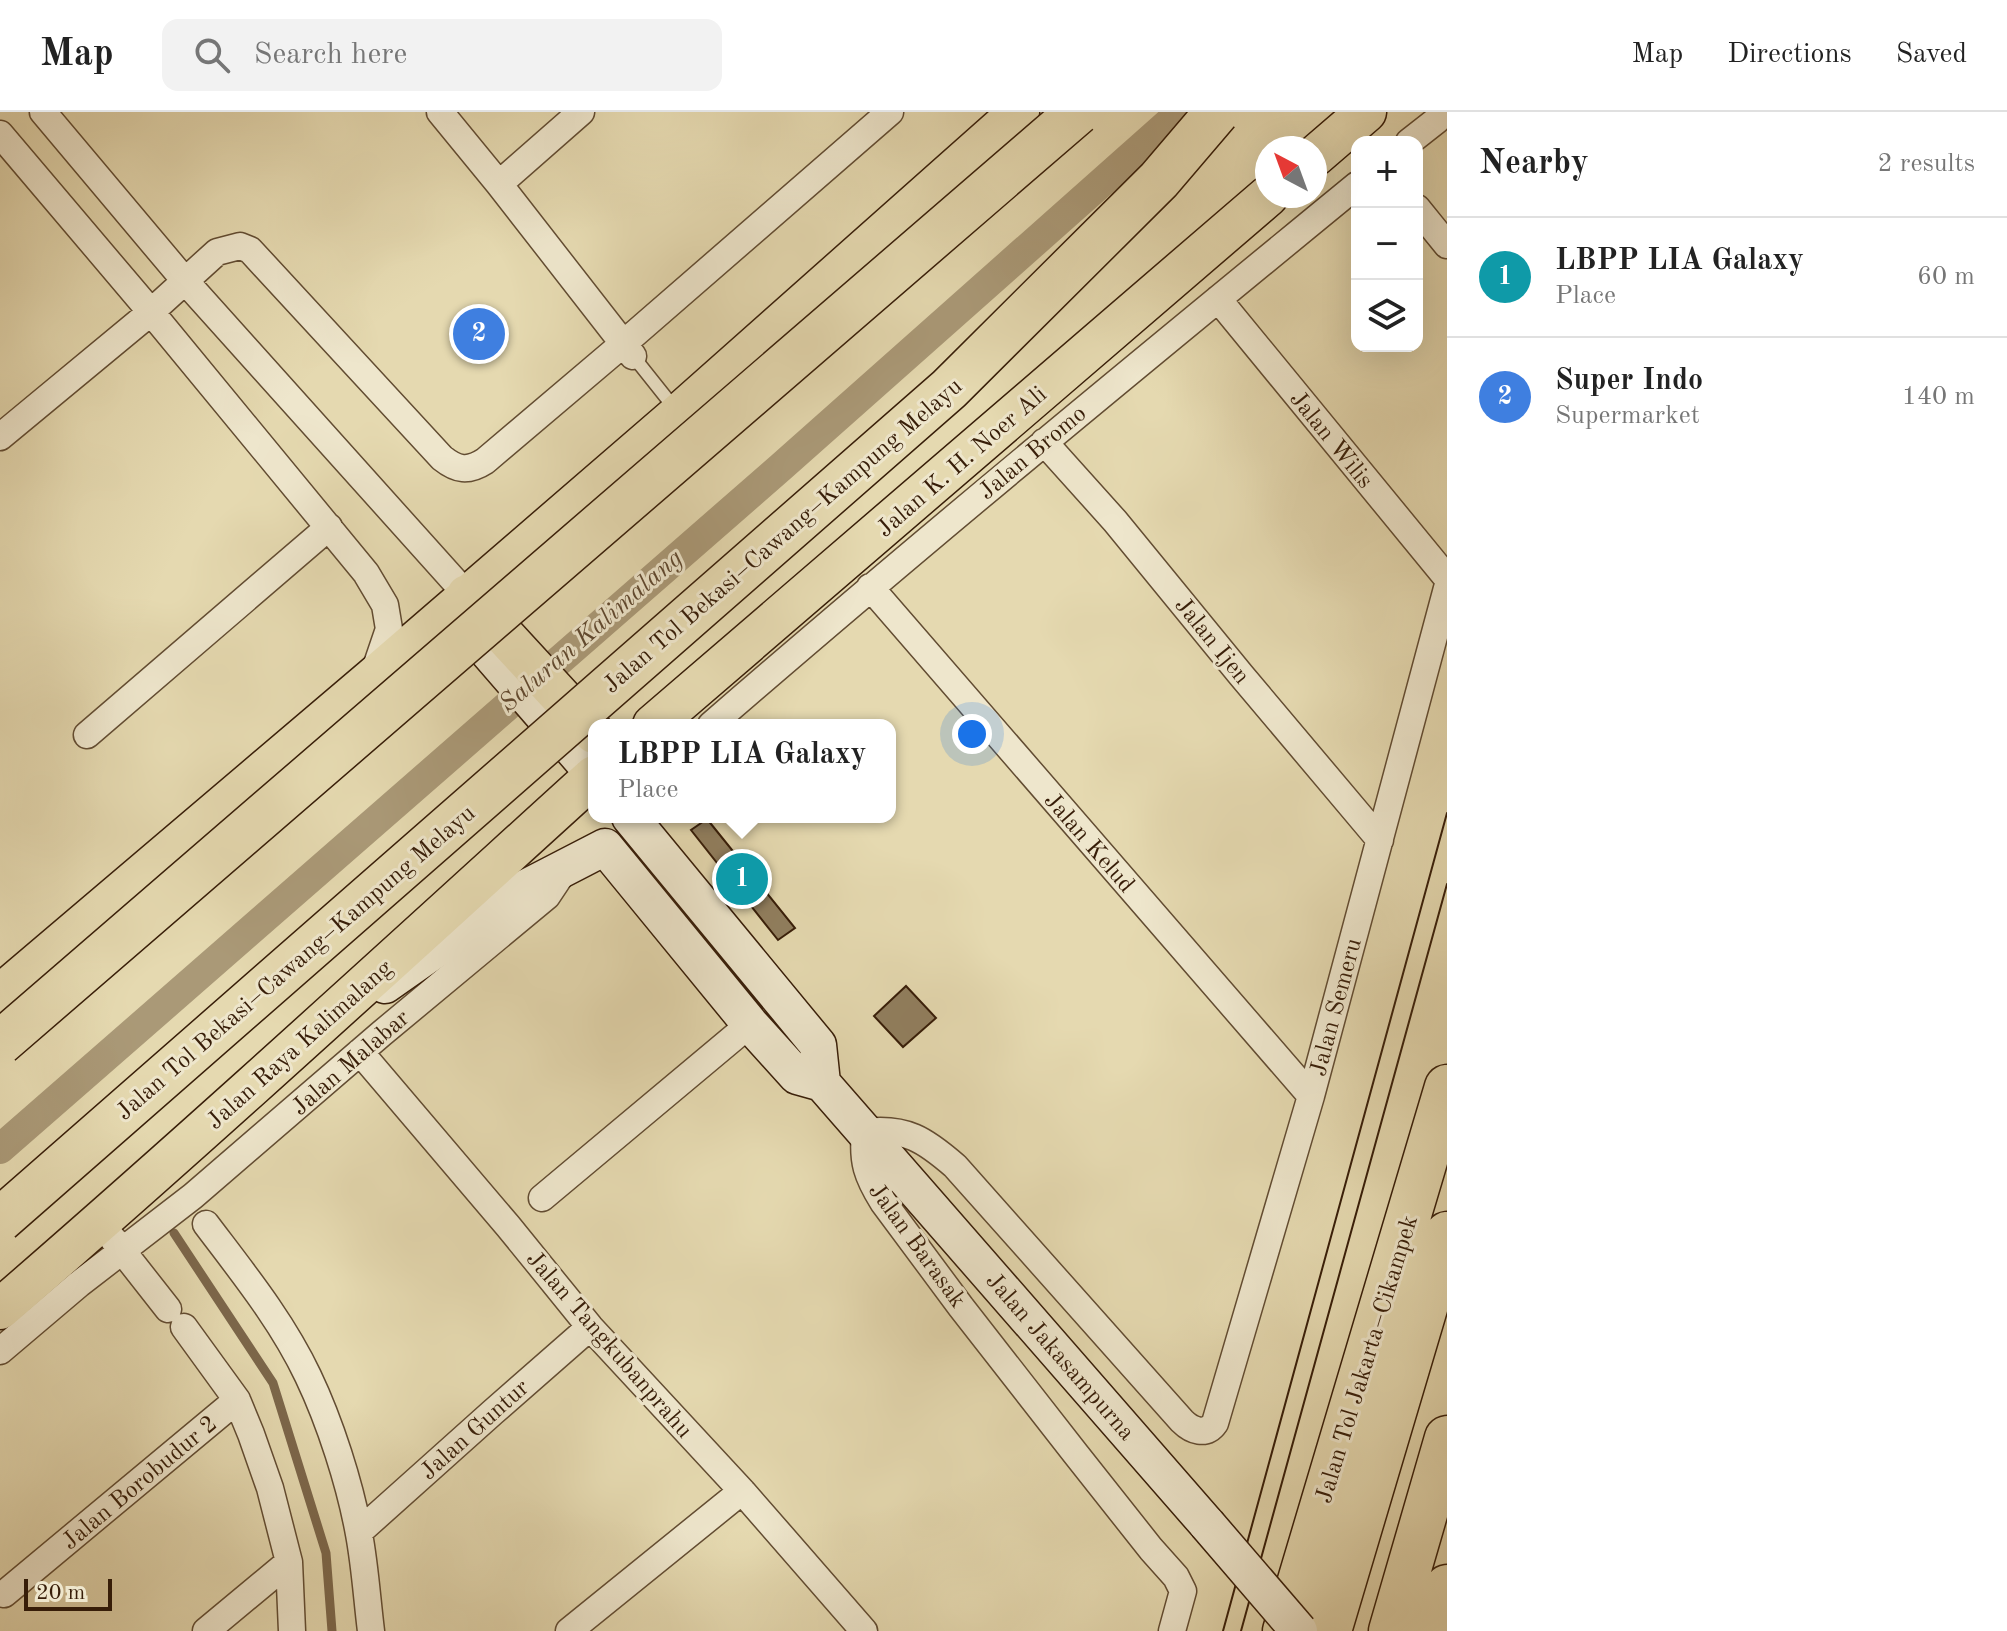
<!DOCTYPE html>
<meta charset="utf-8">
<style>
body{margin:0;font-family:"Old Standard TT",serif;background:#f2f2f2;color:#222}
.controls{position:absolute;right:24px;top:24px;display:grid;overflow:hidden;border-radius:16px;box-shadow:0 8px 32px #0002}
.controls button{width:72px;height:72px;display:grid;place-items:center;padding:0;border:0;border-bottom:2px solid #e0e0e0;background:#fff;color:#222;font:40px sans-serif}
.compass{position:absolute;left:1255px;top:24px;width:72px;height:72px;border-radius:50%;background:#fff;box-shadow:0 8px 32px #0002;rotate:319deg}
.scale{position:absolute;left:24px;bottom:20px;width:88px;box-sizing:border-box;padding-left:8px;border:4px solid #371d08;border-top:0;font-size:22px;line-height:28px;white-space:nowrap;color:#371d08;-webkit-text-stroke:6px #eee6cc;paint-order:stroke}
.you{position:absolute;left:972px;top:622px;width:28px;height:28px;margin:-20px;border:6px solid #fff;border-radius:50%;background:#1a73e8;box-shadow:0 0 0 12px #1a73e833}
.badge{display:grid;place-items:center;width:52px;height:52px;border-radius:50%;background:#0b8043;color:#fff;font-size:26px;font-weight:700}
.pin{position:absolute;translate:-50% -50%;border:4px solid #fff;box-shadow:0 2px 8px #0006}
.popup{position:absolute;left:588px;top:607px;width:308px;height:104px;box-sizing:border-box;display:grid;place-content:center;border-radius:16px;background:#fff;filter:drop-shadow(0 2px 6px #0005);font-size:26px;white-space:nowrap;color:#767676}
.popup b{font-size:30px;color:#222}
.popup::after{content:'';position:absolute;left:50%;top:100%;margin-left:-16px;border:16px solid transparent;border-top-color:#fff}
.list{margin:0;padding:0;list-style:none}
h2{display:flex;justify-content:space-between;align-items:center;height:104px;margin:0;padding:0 32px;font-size:34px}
h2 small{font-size:26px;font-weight:400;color:#767676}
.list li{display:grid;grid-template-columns:52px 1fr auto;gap:24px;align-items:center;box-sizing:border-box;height:120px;padding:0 32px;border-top:2px solid #e0e0e0}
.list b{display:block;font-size:30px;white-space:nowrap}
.list p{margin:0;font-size:26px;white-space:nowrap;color:#767676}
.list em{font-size:26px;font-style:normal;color:#767676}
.icon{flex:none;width:44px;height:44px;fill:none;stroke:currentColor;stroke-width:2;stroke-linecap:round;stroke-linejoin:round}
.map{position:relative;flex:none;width:1447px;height:1519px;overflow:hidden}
header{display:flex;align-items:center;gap:48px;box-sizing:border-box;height:112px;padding:0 40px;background:#fff;border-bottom:2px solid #e0e0e0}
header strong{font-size:38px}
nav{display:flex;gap:44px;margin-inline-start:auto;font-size:28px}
.search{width:560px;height:72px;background:#f2f2f2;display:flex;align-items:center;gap:20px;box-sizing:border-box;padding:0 28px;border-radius:16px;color:#767676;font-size:30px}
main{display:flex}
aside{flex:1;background:#fff}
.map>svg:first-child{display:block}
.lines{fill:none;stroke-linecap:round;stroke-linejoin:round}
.stream{stroke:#7c674b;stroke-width:9}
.canal{stroke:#a97;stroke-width:30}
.building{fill:#917f5f;stroke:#371d08;stroke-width:2}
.service-casing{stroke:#624c32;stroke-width:15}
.minor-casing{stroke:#624c32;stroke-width:29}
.secondary-casing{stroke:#371d08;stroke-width:39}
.primary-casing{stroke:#371d08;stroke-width:43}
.motorway-casing{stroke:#371d08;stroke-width:47}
.service{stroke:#eee6cc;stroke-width:12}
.minor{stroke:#eee6cc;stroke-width:26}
.secondary{stroke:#eee6cc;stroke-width:36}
.primary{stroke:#e5d9b0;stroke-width:40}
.motorway{stroke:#e5d9b0;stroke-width:44}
.tram{stroke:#371d08;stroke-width:2}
.secondary-bridge-casing{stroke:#371d08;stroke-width:39;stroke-linecap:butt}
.motorway-bridge-casing{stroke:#371d08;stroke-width:47;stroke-linecap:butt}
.secondary-bridge{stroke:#eee6cc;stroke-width:36}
.motorway-bridge{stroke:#e5d9b0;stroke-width:44}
.labels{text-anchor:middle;stroke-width:6;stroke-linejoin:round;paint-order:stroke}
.street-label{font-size:24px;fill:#371d08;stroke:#eee6cc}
.water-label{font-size:26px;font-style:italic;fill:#5f482f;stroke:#eee6cc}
</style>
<header>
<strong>Map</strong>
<div class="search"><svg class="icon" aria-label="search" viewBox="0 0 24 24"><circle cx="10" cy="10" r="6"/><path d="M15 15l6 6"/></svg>Search here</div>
<nav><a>Map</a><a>Directions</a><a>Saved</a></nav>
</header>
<main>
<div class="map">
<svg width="1447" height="1519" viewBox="0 0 1447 1519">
<rect width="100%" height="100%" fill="#e5d9b0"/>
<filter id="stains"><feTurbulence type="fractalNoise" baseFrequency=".0025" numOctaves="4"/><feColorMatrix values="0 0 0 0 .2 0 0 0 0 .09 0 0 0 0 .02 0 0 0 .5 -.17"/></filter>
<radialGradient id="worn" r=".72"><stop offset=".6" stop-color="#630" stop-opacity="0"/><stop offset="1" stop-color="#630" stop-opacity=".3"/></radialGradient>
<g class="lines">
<path class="stream" d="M174,1121L273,1271L326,1441L332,1519"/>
<path class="canal" d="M0,1037L781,355L1181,0"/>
</g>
<path class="building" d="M707,707L795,816L778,828L691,718Z
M906,874L936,906L903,935L874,904Z"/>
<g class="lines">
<defs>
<path id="service" d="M633,244L676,298"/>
<path id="minor" d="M43,0L186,170L467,483
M440,0L499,72L633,244
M0,22L151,200L366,461L385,493L389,517L373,564
M1409,30L1437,8
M499,72L581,0
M1417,96L1447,133
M1218,187L1447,466
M0,325L151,200L217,140L240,134L250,138L442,346C457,358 468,360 485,349L623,232L890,0
M1044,330L1115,409L1241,563L1380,728
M870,475L1311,984
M711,613C923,429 1140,251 1357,73
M87,623L329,415
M360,940L508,1114L590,1215L742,1379L864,1519
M542,1086L750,912
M206,1112C243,1161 282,1209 308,1264C330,1310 350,1372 359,1422C365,1454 367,1487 371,1519
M113,1127L168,1197
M184,1215L237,1288L251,1322L270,1376L289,1450L292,1519
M0,1239L79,1172L193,1084L381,922L547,784L563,760
M359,1420L493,1300L590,1215
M4,1482L237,1288
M206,1519L289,1450
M569,1519L742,1379
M1172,1519L1183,1479L1176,1465L1151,1437L1075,1341L961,1195L883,1090C867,1064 862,1050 865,1020C906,1015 925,1028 955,1054L1182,1309C1192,1319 1206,1324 1215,1311L1311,984L1447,476"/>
<path id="secondary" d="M456,503L594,662
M630,705L818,933L822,971
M385,873L516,781L605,735L750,912L797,964L822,971L1207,1412"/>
<path id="primary" d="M1315,44L1366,0
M467,483L594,621
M653,613L1268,84
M0,883L372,567L679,302L1019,0
M0,1197C201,1023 397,843 594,664"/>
<path id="motorway" d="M1285,1519L1447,975
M1329,1519L1447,1122
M1391,1519L1447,1326
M1435,1519L1447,1475"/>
</defs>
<use href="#service" class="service-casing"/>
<use href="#minor" class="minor-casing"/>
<use href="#secondary" class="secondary-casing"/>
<use href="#primary" class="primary-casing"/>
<use href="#motorway" class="motorway-casing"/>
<use href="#service" class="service"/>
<use href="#minor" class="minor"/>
<use href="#secondary" class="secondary"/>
<use href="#primary" class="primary"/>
<use href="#motorway" class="motorway"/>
<path class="tram" d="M1223,1519L1447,701
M1241,1519L1447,772"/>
<defs>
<path id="secondary-bridge" d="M1207,1412L1299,1519"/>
<path id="motorway-bridge" d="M0,931L1078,0
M0,1108L949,277L1159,68L1217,0"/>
</defs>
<use href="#secondary-bridge" class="secondary-bridge-casing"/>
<use href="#motorway-bridge" class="motorway-bridge-casing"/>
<use href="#secondary-bridge" class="secondary-bridge"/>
<use href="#motorway-bridge" class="motorway-bridge"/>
</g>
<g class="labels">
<g class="street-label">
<text transform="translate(1332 327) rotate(51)" y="8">Jalan Wilis</text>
<text transform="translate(1032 340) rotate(-40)" y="8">Jalan Bromo</text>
<text transform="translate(961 349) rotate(-41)" y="8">Jalan K. H. Noer Ali</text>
<text transform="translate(782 423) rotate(-41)" y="8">Jalan Tol Bekasi–Cawang–Kampung Melayu</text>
<text transform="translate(1213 528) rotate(51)" y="8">Jalan Ijen</text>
<text transform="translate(1090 730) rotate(49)" y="8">Jalan Kelud</text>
<text transform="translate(295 850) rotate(-41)" y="8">Jalan Tol Bekasi–Cawang–Kampung Melayu</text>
<text transform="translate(1335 895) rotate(-75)" y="8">Jalan Semeru</text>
<text transform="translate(299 932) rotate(-42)" y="8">Jalan Raya Kalimalang</text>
<text transform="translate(350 950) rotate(-41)" y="8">Jalan Malabar</text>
<text transform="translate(918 1133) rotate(54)" y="8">Jalan Barasak</text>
<text transform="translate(610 1232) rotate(49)" y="8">Jalan Tangkubanprahu</text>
<text transform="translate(1061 1244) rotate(49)" y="8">Jalan Jakasampurna</text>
<text transform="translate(1366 1247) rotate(-73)" y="8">Jalan Tol Jakarta–Cikampek</text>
<text transform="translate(474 1317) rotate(-42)" y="8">Jalan Guntur</text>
<text transform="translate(139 1370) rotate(-40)" y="8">Jalan Borobudur 2</text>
</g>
<g class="water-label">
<text transform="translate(590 518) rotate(-41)" y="9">Saluran Kalimalang</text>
</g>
</g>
<rect width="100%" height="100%" filter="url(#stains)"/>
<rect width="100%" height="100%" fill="url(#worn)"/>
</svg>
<div class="controls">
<button>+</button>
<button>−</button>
<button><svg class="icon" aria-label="layers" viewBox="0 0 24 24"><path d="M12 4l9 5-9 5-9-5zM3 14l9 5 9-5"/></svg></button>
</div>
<svg class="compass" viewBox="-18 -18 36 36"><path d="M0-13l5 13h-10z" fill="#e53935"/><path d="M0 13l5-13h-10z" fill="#767676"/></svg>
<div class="scale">20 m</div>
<div class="you"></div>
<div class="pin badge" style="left:742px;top:767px;background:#0f9aa8">1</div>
<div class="popup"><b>LBPP LIA Galaxy</b>Place</div>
<div class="pin badge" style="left:479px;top:222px;background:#3f7fe0">2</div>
</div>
<aside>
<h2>Nearby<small>2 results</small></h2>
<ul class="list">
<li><span class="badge" style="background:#0f9aa8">1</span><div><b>LBPP LIA Galaxy</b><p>Place</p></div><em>60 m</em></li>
<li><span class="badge" style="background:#3f7fe0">2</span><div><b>Super Indo</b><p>Supermarket</p></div><em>140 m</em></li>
</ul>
</aside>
</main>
